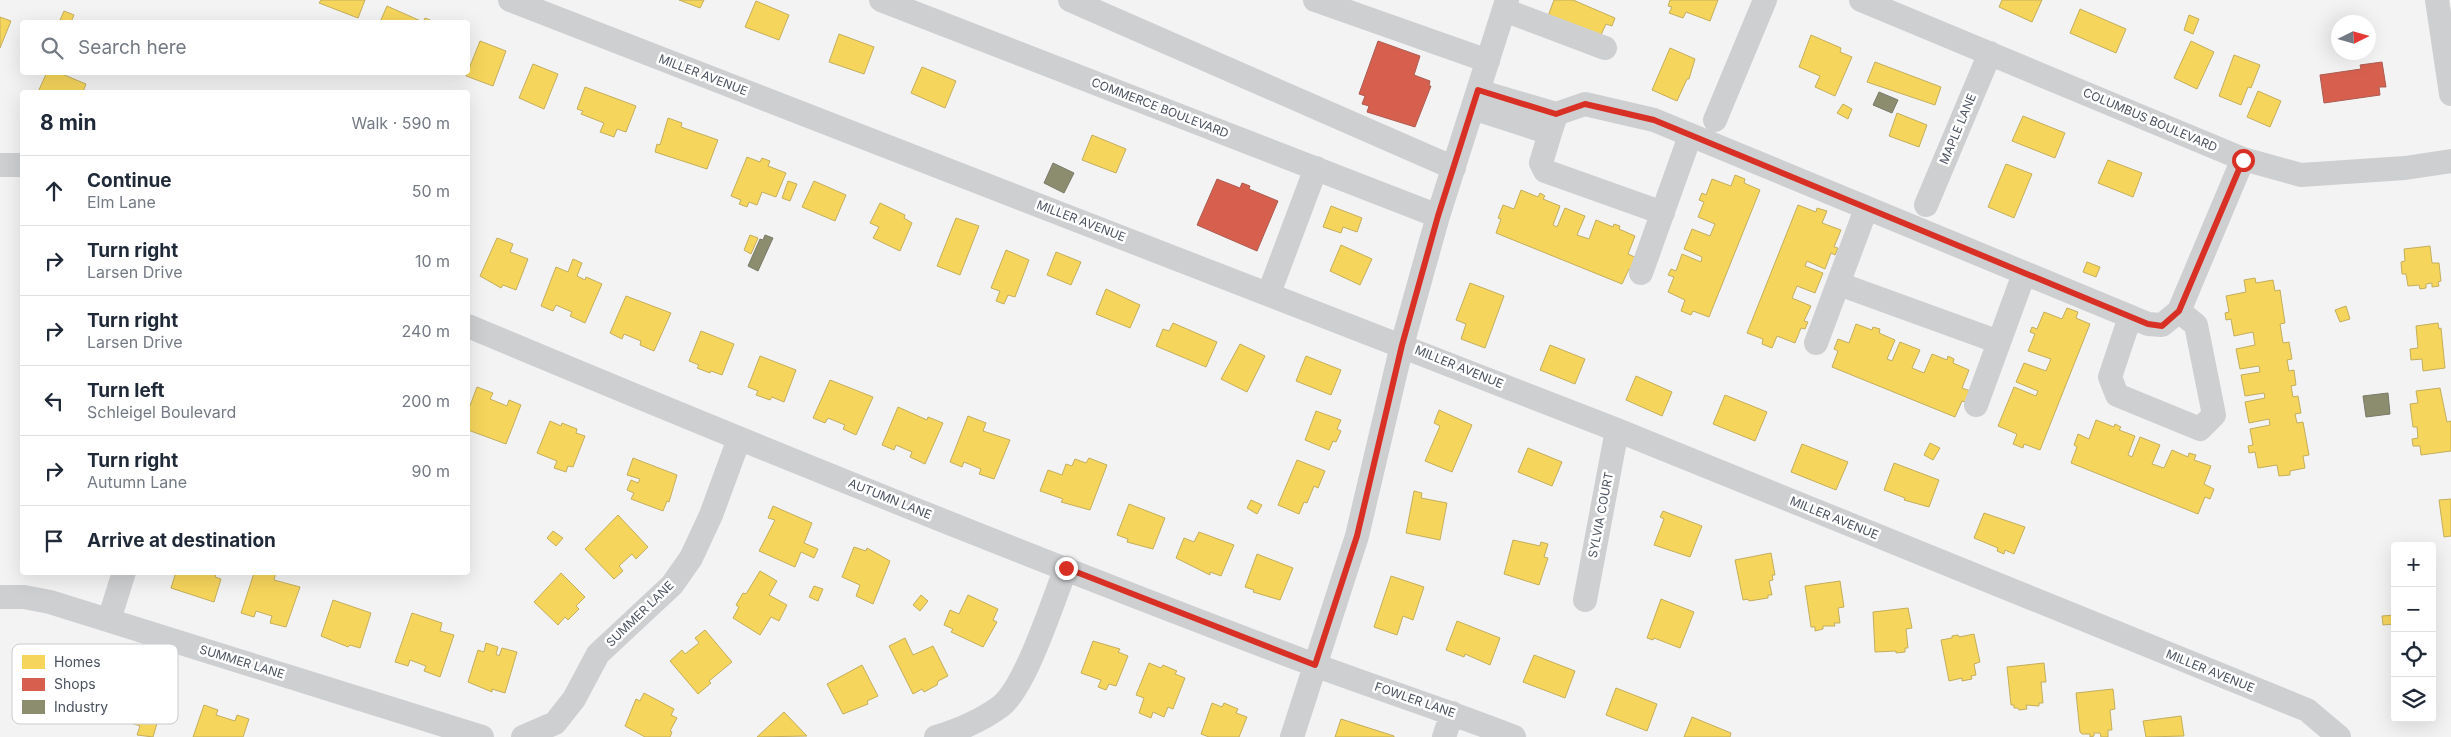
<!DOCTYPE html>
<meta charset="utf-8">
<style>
body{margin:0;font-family:Inter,sans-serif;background:#f2f2f3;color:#1f2937}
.controls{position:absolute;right:15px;bottom:15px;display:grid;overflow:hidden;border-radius:5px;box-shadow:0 5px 20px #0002}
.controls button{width:45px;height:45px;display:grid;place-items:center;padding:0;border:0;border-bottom:1px solid #e0e1e3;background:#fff;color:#1f2937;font:25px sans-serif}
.compass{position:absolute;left:2331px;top:15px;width:45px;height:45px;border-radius:50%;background:#fff;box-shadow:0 5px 20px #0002;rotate:85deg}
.stop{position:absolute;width:15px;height:15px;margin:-11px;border:4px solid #d93025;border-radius:50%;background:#fff}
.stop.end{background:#d93025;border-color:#fff;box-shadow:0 1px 5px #0008}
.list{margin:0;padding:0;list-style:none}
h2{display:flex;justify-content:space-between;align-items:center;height:65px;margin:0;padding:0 20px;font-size:21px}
h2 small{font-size:16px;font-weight:400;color:#747a83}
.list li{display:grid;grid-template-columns:32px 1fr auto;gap:15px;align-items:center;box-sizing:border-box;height:70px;padding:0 20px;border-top:1px solid #e0e1e3}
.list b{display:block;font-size:19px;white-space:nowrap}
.list p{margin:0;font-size:16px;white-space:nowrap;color:#747a83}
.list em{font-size:16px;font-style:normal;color:#747a83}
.icon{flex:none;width:28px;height:28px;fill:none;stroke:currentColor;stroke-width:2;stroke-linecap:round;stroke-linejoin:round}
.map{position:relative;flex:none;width:2451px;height:737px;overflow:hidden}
.search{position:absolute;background:#fff;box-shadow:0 5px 20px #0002;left:20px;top:20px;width:450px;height:55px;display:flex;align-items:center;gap:12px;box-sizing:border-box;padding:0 18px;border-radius:5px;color:#747a83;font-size:19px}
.panel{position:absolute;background:#fff;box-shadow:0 5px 20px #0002;left:20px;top:90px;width:450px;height:485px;border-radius:5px}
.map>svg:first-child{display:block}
.homes{fill:#f6d55c;stroke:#c3ae5d}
.shops{fill:#d6604d;stroke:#ac5c52}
.industry{fill:#8c8c6e;stroke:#787b6a}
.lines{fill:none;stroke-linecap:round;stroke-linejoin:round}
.minor{stroke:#cecfd1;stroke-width:24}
.route{stroke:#d93025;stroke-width:6}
.labels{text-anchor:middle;stroke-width:5;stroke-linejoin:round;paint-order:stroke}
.street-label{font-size:12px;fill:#4b535f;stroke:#fff}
.key{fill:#fff;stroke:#c9cbcf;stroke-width:1}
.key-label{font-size:14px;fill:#4b535f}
</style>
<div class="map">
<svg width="2451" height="737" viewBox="0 0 2451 737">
<rect width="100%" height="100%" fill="#f4f3f3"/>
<path class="homes" d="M321,0H365L358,18L319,3Z
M679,0H704L700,8Z
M1554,0H1573L1615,18L1612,26L1606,24L1600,37L1548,16Z
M1670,0H1718L1710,21L1686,12L1683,18L1669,13L1672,7L1668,6Z
M2002,0H2042L2032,22L1999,7Z
M756,1L789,15L779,40L745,27Z
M387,6L423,22L425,18L435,22H380Z
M2080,9L2126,29L2116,53L2070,33Z
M64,11L74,15L71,22L60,20Z
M2189,15L2199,19L2193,34L2184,30Z
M0,17L11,21L0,48Z
M839,34L874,47L864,74L829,62Z
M1811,35L1841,48L1840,52L1852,57L1835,96L1815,87L1820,76L1799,67Z
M480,41L506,51L493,86L466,76Z
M2191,41L2214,52L2197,89L2174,78Z
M1670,48L1695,59L1689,79H1687L1677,101L1652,90Z
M2234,55L2260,65L2251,88L2248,87L2241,105L2219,96Z
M1875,62L1941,87L1935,105L1867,82Z
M533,64L558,74L544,109L519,98Z
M922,67L956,81L945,108L911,93Z
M47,72H57L86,84L83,92H38Z
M585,87L636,106L626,132L617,129L614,137L600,132L604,123L581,114L583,111L577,109Z
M2258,91L2281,101L2270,127L2247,117Z
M1843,104L1852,109L1848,119L1837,113Z
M1897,113L1927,125L1919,147L1889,136Z
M2023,116L2065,133L2055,158L2012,141Z
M668,118L682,123L681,127L718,140L707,169L655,152L657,144L660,145Z
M1092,135L1126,149L1116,173L1082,160Z
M747,157L760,162L762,158L770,161L768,166L786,173L776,197L762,192L757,205L749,202L747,207L739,204L741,200L731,196Z
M2108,160L2142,173L2133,197L2098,183Z
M2006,164L2032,174L2014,218L1988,207Z
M1735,175L1745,179L1744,183L1760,190L1709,317L1693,311L1691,315L1681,311L1685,300L1668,292L1674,277L1668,275L1671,269L1676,271L1682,254L1701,262L1702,257L1684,249L1692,229L1710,236L1715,224L1698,217L1704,202L1699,200L1702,193L1706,195L1712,179L1731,186Z
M788,181L797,184L790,201L782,198Z
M814,181L846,195L835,221L802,207Z
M1521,190L1538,197L1540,193L1545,196L1543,199L1560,206L1553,225L1557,227L1565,208L1585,216L1577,235L1589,239L1596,220L1613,227L1614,224L1620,226L1619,229L1635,236L1628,254L1639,259L1634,271L1629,269L1622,284L1496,233L1501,219L1498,218L1503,205L1514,209Z
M880,203L905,215L904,218L912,223L900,251L873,238L879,227L870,223Z
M1798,205L1816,212L1817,208L1827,211L1822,223L1841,230L1834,247L1838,248L1835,255L1831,253L1825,269L1807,261L1805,266L1823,273L1815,293L1797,286L1792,298L1811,306L1804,321L1808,322L1805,329L1801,328L1795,343L1777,336L1772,348L1762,344L1763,339L1747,333Z
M1331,206L1362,218L1357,232L1343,227L1341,233L1323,227Z
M956,218L979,226L960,275L937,266Z
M750,235L758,238L751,254L744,250Z
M497,238L513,244L510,252L528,259L516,290L503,285L501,288L480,276Z
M1341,245L1372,259L1360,285L1330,271Z
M2430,246L2432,263H2439L2441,281L2438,282L2439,286L2432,287V283L2426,284V288L2420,289L2419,285L2408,286L2406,274H2402L2401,262L2405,261L2404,249Z
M1006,250L1029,260L1015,297L1008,295L1004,304L996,301L1000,291L991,288Z
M1056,252L1081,262L1071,285L1047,275Z
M573,259L582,263L577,276L585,280L586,277L602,284L585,323L570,316L572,312L556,305L553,311L541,306L556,267L568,272Z
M2087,262L2100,267L2096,277L2083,272Z
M2255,278L2256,283L2273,280L2275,291L2280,290L2285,323L2280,324L2283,343L2289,342L2292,359L2287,360L2289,371L2294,370L2296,385L2291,386L2293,397L2298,396L2301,413L2295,414L2297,423L2303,422L2309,455L2303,456L2305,468L2290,471V475L2279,476L2277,465L2258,468L2255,452L2249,453L2248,446L2253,445L2250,429L2270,425L2269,419L2249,423L2245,402L2265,398L2264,393L2245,396L2241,375L2260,372L2259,366L2240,369L2236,349L2255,345L2253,332L2234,336L2231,319L2226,320L2225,313L2229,312L2226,296L2246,292L2244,280Z
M1470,283L1504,296L1485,348L1461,339L1466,324L1456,320Z
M1106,289L1140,305L1130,328L1096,314Z
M626,296L671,313L654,351L640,345L641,341L624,334L622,339L610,333Z
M2346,306L2350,319L2340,322L2335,310Z
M2067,308L2078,312L2076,318L2090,324L2040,450L2024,444L2023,448L2013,444L2017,434L1998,426L2014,387L2036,396L2038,391L2016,382L2024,363L2046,371L2051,359L2028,351L2035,334L2030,332L2032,327L2037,329L2044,312L2062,319Z
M1173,323L1217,342L1206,367L1156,346L1163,329L1169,331Z
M2438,323L2439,329L2441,328L2445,368L2423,371L2422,359L2411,360L2410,349L2418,348L2416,326Z
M1856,324L1872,330L1873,327L1880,329L1879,333L1895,340L1887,359L1892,361L1900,342L1920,350L1912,368L1924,373L1932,354L1947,360L1948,356L1954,359L1953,363L1969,370L1962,388L1973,392L1968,403L1962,401L1955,417L1832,367L1838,351L1834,349L1838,339L1849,343Z
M701,331L734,344L722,375L711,371L710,373L697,368L699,365L689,361Z
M1240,344L1265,356L1247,392L1221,379Z
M1550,345L1585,359L1575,384L1540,370Z
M760,356L796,370L784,402L772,397L770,400L756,395L758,391L748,387Z
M1306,356L1341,370L1331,395L1296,381Z
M1636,376L1672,392L1662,416L1626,400Z
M830,380L873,397L856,435L843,429L845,425L828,418L825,423L813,418Z
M477,387L493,393L490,399L507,406L509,400L521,405L506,444L468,430V411Z
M2440,388L2447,422L2451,421V451L2421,455L2420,446H2413L2412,439L2418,438L2417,427H2413L2410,404L2418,403L2416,391Z
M1725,395L1767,412L1755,441L1713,424Z
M898,407L927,420L928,417L943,423L925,464L910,457L912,452L896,445L894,450L882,445Z
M1439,410L1472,425L1452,472L1425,461L1440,426L1434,423Z
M1316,411L1341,420L1337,429L1341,431L1336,442L1333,441L1329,450L1305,440Z
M968,416L986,423L983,431L1010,440L994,479L979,474L981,469L964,462L962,467L950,462Z
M2096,420L2114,427L2115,424L2121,427L2119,430L2135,436L2128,455L2132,457L2140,437L2160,445L2152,464L2164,468L2172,450L2188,457L2189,453L2196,455L2194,460L2211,466L2204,484L2214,489L2210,499L2205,497L2198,514L2071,463L2077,447L2074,445L2078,434L2089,439Z
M550,421L561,426L562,423L577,429L576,433L585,436L573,467L568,466L566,472L554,468L557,461L537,453Z
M1930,443L1940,448L1933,460L1924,455Z
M1802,444L1848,462L1836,490L1791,472Z
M1528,448L1562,462L1552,486L1518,472Z
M633,458L677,475L669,502L667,501L663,511L631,499L634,493L627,490L631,480L638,483L640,479L627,475Z
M1089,458L1107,465L1090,510L1061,502L1063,499L1040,491L1048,470L1062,475L1066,464L1072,466L1075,459L1086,463Z
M1297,460L1325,471L1318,488L1314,486L1307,503L1304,502L1299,514L1278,505Z
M1894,463L1939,480L1929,507L1904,500L1905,498L1884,490Z
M1414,491L1422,493L1421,498L1447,503L1440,540L1406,533Z
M2451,499V536L2444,537L2439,500Z
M1251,500L1262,505L1257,514L1247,508Z
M1129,504L1165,518L1153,549L1127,542L1128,539L1117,535Z
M773,506L812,523L804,543L818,549L814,558L801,552L795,567L759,551L775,520L768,518Z
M1663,511L1702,526L1690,557L1654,545L1664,519L1660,517Z
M1984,513L2025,527L2014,554L2005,550L2004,554L1997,551L1998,548L1974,538Z
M618,515L648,547L636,559L632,554L619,566L623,571L614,579L585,549Z
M553,531L563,538L556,546L547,538Z
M1199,532L1234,545L1221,576L1210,572V575L1176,558L1184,538L1194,542Z
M1513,540L1540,546L1541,542L1548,544L1544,557L1548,558L1539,585L1504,574Z
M854,547L866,551L867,548L890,561L873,604L856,596L860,585L842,577Z
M1771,553L1775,575H1772L1773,580L1769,581L1772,595H1768V598L1749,601L1748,599L1743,600L1735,560Z
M1257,554L1293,568L1280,600L1253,592L1254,590L1245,587Z
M760,571L777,581L769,595L787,605L779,621L771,617L760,635L733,618L739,607L736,605L743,593L746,594Z
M176,572H217L215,577L221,579L214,602L171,588Z
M276,572L274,580L300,587L286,627L270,623L272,616L256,611L254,617L241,613L254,573Z
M561,573L585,597L576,606L579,609L568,620L565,617L558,625L534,602Z
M1391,576L1424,587L1413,620L1403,616L1397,635L1374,627Z
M1840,581L1844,607L1838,608L1840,623H1834L1835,626H1823V629L1815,631V627H1811L1805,586Z
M814,586L823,589L818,601L809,597Z
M921,595L928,601L920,611L913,605Z
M968,595L998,609L993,620L997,622L983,647L951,632L953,629L944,625L950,610L959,614Z
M1661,599L1694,612L1680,648L1654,638L1653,640L1647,638Z
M333,600L371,613L360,648L350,645L348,647L321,636Z
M1908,608L1912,628L1906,629L1908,648H1905V652L1896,653V651L1875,652L1873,612Z
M412,613L442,623L440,631L454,635L440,677L424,671L426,666L410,660L408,666L395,662Z
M2395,615V624L2383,625L2382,616Z
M1457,621L1500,638L1490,665L1465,654L1464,657L1446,650Z
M705,630L732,662L709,681L711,683L698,694L670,661L682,650L685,654L699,643L695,638Z
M1974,634L1980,662L1974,664L1976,675L1971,676L1972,679L1962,681V678L1949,681L1941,640L1952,638V636L1958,635L1959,637Z
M905,638L913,655L933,646L948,676L938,681L937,685L924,692L922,689L913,694L889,646Z
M1093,641L1120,649L1118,652L1128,656L1116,686L1109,684L1106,690L1098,687L1101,680L1081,673Z
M486,643L498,647L496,654L499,656L502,648L517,652L505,693L492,689V692L468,682L478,650L484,652Z
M1534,655L1575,671L1565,698L1523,682Z
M1149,663L1161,668L1163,665L1177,671L1175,674L1185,678L1173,709L1168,707L1164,717L1153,712L1151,718L1139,713L1144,698L1136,695Z
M2044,663L2046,682H2041L2043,703H2039V706L2026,705L2027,709L2019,710L2018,708H2014V705H2011L2007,667Z
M862,665L878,696L867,701L868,704L843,714L827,684Z
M130,685L165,696L153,737L137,735L140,726L119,719Z
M1616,688L1657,704L1647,731L1606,715Z
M2113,689L2115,709L2110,710L2112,730H2108V737H2101L2100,733H2094V736L2090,737V734H2082L2080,732L2076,693Z
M644,693L674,709L671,715L677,718L670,731L672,732L670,737H645L625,726L636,699L640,701Z
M1212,703L1222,707L1224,703L1238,709L1236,713L1247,717L1239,737H1209L1201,734Z
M204,705L218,710L216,715L235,721L237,715L249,719L243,737H193Z
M784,712L807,736L757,737Z
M2181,716L2184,736L2146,737L2143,721Z
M1692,717L1731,733L1730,737H1684Z
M1341,719L1394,736V737H1335Z"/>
<path class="shops" d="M1378,41L1420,56L1414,75L1430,81L1429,86H1431L1415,127L1367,112L1369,106L1362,104L1365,96L1359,94Z
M2382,62L2386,87H2379L2380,95L2324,103L2320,75L2361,69L2360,65Z
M1217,179L1240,188L1242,183L1250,186L1249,189L1278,201L1257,251L1197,225Z"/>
<path class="industry" d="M1879,92L1898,100L1892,113L1873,105Z
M1053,163L1074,173L1064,193L1044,183Z
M765,235L773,238L758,271L748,266L760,239L763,240Z
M2388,393L2390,414L2366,417L2363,396Z"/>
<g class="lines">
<path class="minor" d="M510,0L1617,430L2307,710L2339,737
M881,0L1438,216
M1070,0L1454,168
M1315,0L1488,61
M1861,0L2243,159L2301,175L2405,168L2451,161
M2437,0L2451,94
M1504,10L1605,48
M1478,91L1556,114L1585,104L1654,120L2148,324L2162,325L2179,311L2243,159
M1473,108L1550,133L1555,118
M1715,120L1765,0
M1550,133L1541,163L1545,171L1663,213
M0,165H22
M1926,205L1990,53
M1641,273L1690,136
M1839,284L1999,342
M1269,293L1316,168
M2130,317L2110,377L2117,395L2200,429L2214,415L2196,325L2179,311
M468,326C747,443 1028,557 1312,664C1379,689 1448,711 1514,737
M1816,343L1866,209
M1976,405L2024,274
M0,597H24L50,602L482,737
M1585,600L1617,430
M109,620L124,572
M523,737L555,723L574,699L598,654L672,585L691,558L711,515L739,439
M936,737C959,730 981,721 1001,706C1026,686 1053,601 1066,568
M1292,737L1357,536L1402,345L1438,216L1507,0
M1444,737L1452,713"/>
</g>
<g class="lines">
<path class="route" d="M1066,568L1315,665L1357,536L1402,345L1438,216L1478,90L1556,114L1585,104L1654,120L2148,324L2162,326L2179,311L2243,160"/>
</g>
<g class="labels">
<g class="street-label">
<text transform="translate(703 75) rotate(21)" y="4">MILLER AVENUE</text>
<text transform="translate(1160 108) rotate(21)" y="4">COMMERCE BOULEVARD</text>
<text transform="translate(2150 120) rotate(23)" y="4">COLUMBUS BOULEVARD</text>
<text transform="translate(1958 129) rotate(-67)" y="4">MAPLE LANE</text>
<text transform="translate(1081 221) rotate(21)" y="4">MILLER AVENUE</text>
<text transform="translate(1459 367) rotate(22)" y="4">MILLER AVENUE</text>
<text transform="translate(890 499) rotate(22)" y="4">AUTUMN LANE</text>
<text transform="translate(1601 515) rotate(-79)" y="4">SYLVIA COURT</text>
<text transform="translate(1834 518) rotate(22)" y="4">MILLER AVENUE</text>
<text transform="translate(640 614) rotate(-44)" y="4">SUMMER LANE</text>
<text transform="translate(242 662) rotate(17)" y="4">SUMMER LANE</text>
<text transform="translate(2210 671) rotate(22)" y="4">MILLER AVENUE</text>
<text transform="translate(1415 700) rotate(19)" y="4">FOWLER LANE</text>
</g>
</g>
<rect x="12" y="644" width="166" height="80" rx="8" class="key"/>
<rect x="22" y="655" width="23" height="14" fill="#f6d55c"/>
<rect x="22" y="678" width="23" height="13" fill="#d6604d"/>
<rect x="22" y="700" width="23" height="14" fill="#8c8c6e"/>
<g class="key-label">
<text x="54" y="667">Homes</text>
<text x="54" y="689">Shops</text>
<text x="54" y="712">Industry</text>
</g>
</svg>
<div class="controls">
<button>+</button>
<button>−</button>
<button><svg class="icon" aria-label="locate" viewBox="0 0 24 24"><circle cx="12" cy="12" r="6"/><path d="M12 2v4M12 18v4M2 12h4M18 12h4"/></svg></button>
<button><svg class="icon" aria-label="layers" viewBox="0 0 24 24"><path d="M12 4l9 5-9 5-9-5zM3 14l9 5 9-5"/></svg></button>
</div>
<svg class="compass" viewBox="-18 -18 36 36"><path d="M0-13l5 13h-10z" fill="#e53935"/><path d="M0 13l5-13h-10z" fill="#747a83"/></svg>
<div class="stop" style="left:2243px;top:160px"></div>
<div class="stop end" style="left:1066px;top:568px"></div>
<div class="search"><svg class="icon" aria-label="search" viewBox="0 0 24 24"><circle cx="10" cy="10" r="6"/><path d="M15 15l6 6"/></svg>Search here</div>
<section class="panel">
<h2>8 min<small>Walk · 590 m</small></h2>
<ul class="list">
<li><svg class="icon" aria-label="ahead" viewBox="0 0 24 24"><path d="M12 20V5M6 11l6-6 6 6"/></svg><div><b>Continue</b><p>Elm Lane</p></div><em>50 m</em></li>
<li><svg class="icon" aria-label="right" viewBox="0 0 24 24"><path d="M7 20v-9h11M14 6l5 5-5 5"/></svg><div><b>Turn right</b><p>Larsen Drive</p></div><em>10 m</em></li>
<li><svg class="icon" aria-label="right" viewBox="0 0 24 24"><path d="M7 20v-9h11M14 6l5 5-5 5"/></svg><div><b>Turn right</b><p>Larsen Drive</p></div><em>240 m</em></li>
<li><svg class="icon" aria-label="left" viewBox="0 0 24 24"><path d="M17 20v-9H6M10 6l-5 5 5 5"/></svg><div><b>Turn left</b><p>Schleigel Boulevard</p></div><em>200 m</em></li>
<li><svg class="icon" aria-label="right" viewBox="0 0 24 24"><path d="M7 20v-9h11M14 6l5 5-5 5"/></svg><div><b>Turn right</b><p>Autumn Lane</p></div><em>90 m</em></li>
<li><svg class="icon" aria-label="arrive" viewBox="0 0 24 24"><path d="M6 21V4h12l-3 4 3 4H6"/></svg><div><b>Arrive at destination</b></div></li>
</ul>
</section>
</div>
